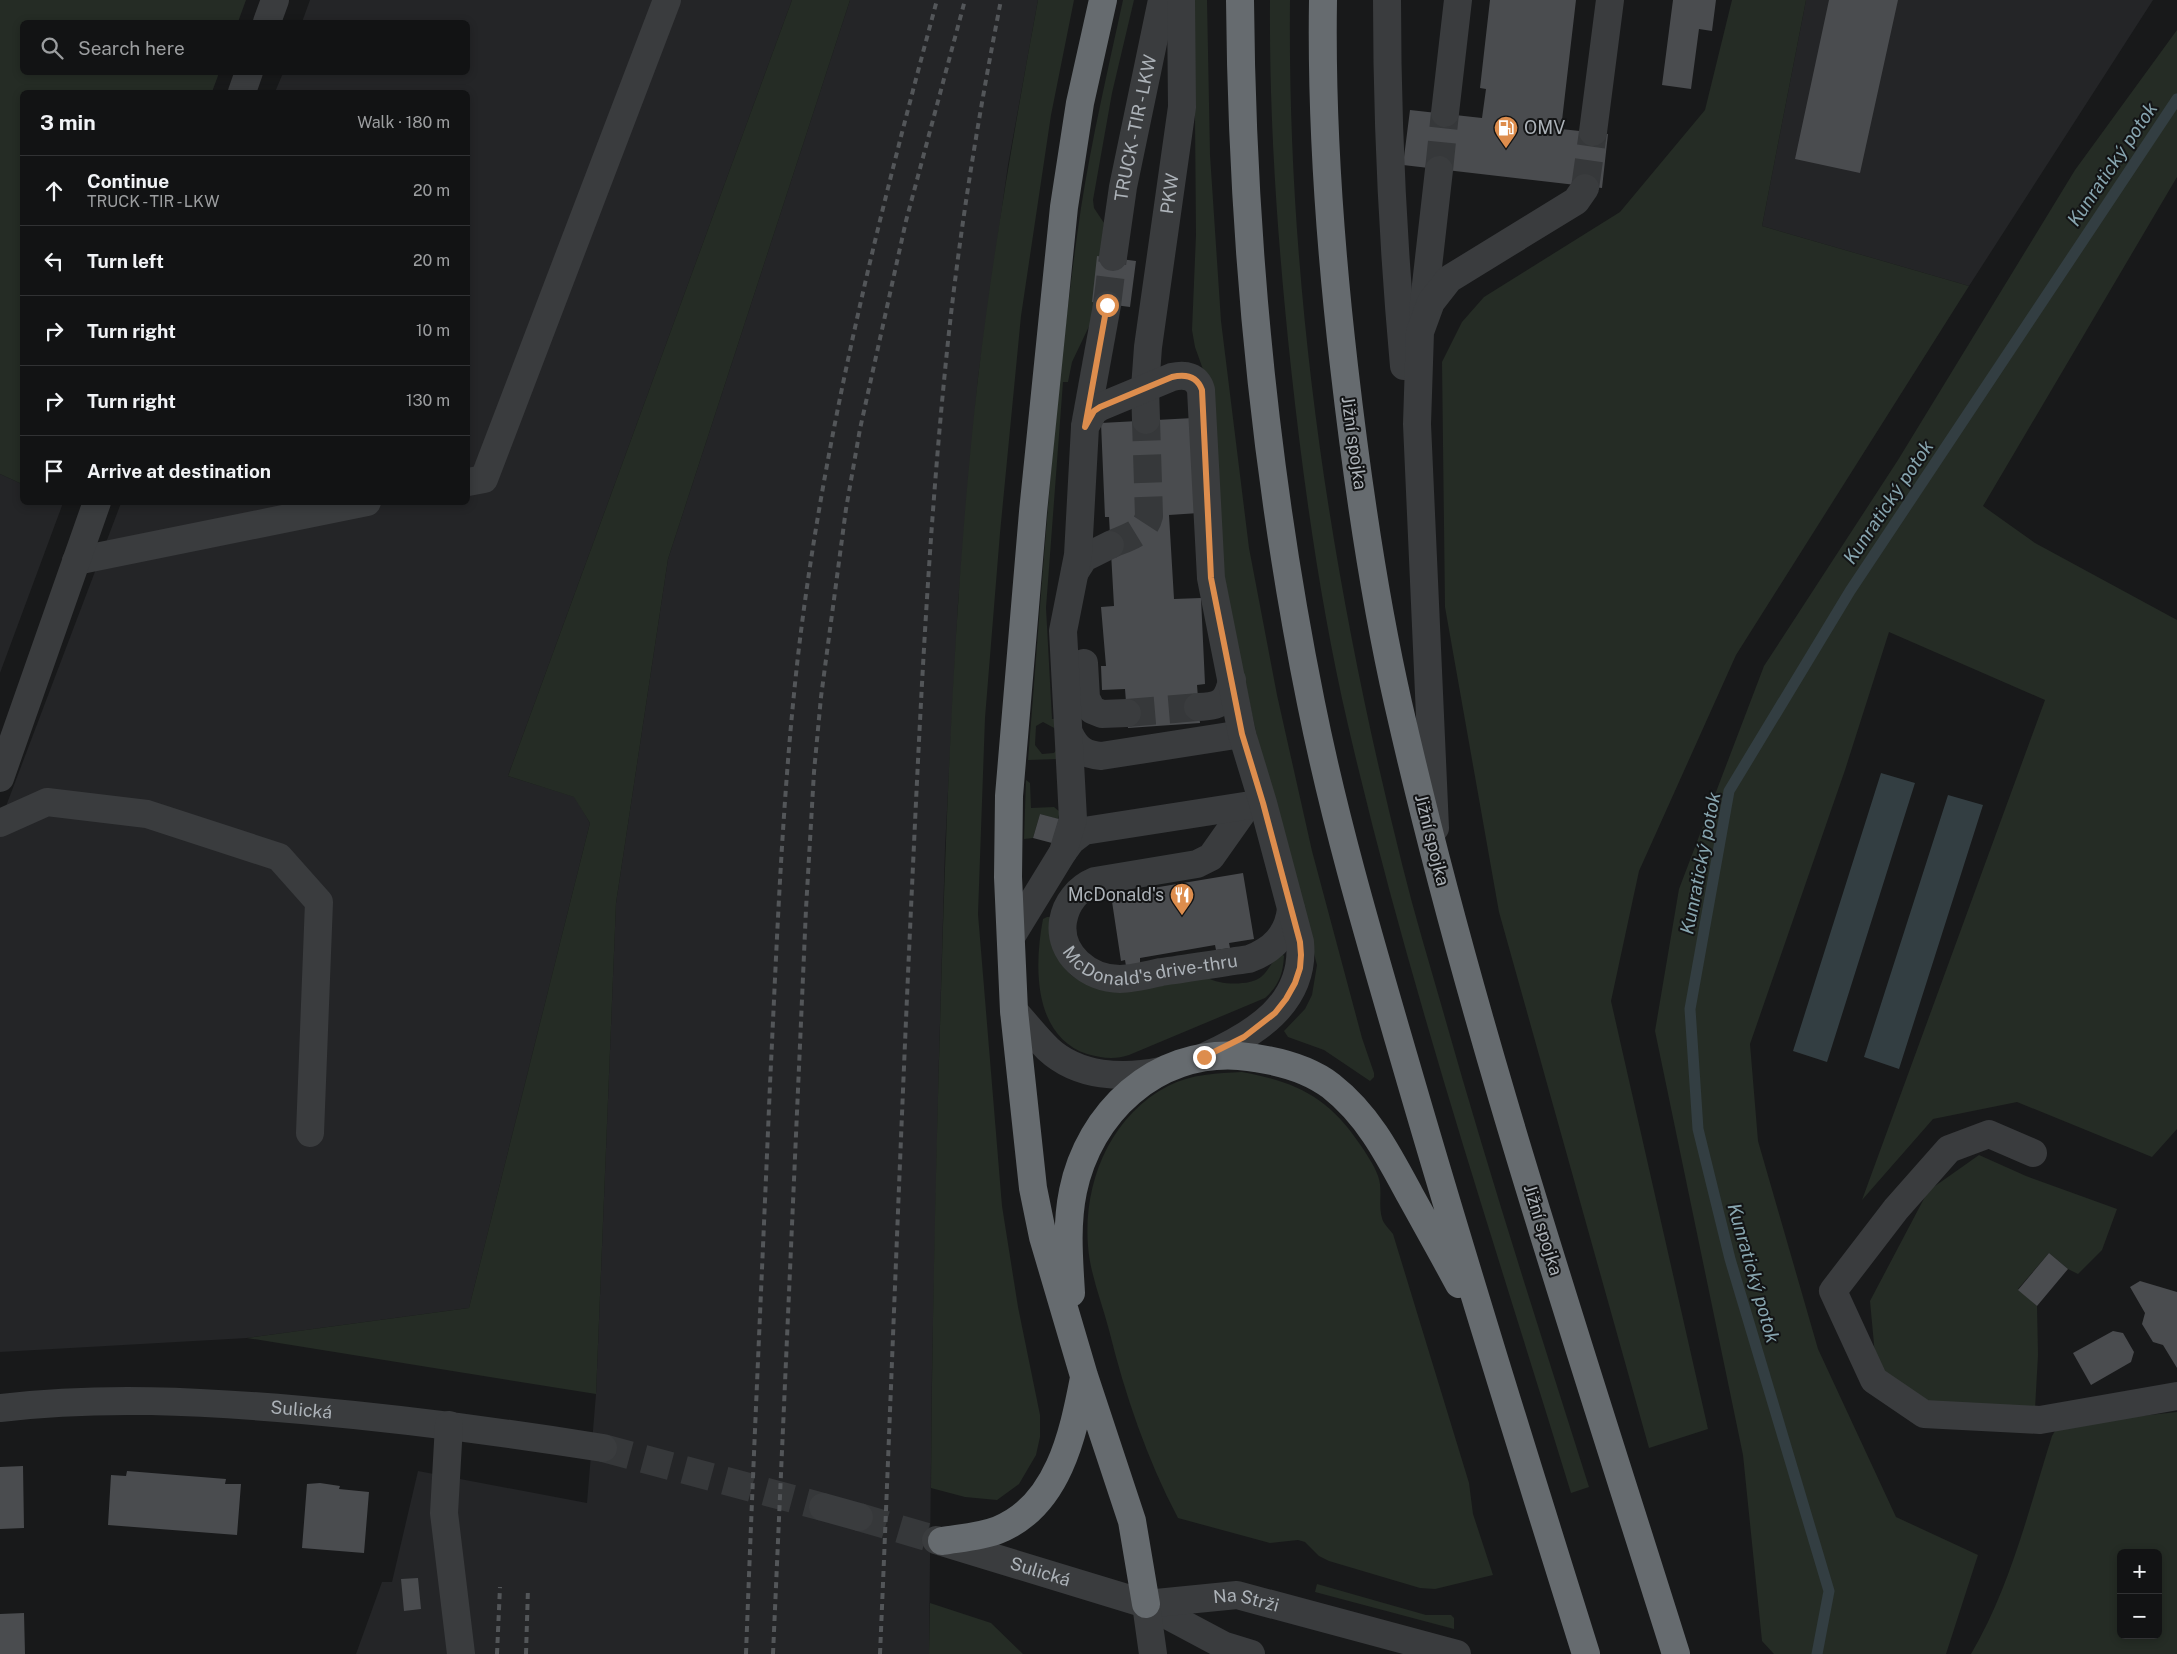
<!DOCTYPE html>
<meta charset="utf-8">
<style>
body{margin:0;font-family:"Public Sans",sans-serif;background:#1b1c1d;color:#f1f3f6}
.controls{position:absolute;right:15px;bottom:15px;display:grid;overflow:hidden;border-radius:8px;box-shadow:0 2px 8px #0003}
.controls button{width:45px;height:45px;display:grid;place-items:center;padding:0;border:0;border-bottom:1px solid #313234;background:#121314;color:#f1f3f6;font:25px sans-serif}
.stop{position:absolute;width:15px;height:15px;margin:-11px;border:4px solid #dd8d4d;border-radius:50%;background:#fff}
.stop.end{background:#dd8d4d;border-color:#fff;box-shadow:0 1px 5px #0008}
.list{margin:0;padding:0;list-style:none}
h2{display:flex;justify-content:space-between;align-items:center;height:65px;margin:0;padding:0 20px;font-size:21px}
h2 small{font-size:16px;font-weight:400;color:#9c9ea0}
.list li{display:grid;grid-template-columns:32px 1fr auto;gap:15px;align-items:center;box-sizing:border-box;height:70px;padding:0 20px;border-top:1px solid #313234}
.list b{display:block;font-size:19px;white-space:nowrap}
.list p{margin:0;font-size:16px;white-space:nowrap;color:#9c9ea0}
.list em{font-size:16px;font-style:normal;color:#9c9ea0}
.icon{flex:none;width:28px;height:28px;fill:none;stroke:currentColor;stroke-width:2;stroke-linecap:round;stroke-linejoin:round}
.map{position:relative;flex:none;width:2177px;height:1654px;overflow:hidden}
.search{position:absolute;background:#121314;box-shadow:0 2px 8px #0003;left:20px;top:20px;width:450px;height:55px;display:flex;align-items:center;gap:12px;box-sizing:border-box;padding:0 18px;border-radius:8px;color:#9c9ea0;font-size:19px}
.panel{position:absolute;background:#121314;box-shadow:0 2px 8px #0003;left:20px;top:90px;width:450px;height:415px;border-radius:8px}
.map>svg:first-child{display:block}
.built{fill:#242527}
.green{fill:#252c25;fill-rule:evenodd}
.water{fill:#333e42}
.lines{fill:none;stroke-linecap:round;stroke-linejoin:round}
.stream{stroke:#333e42;stroke-width:11}
.building{fill:#4a4c4f}
.minor-tunnel{stroke:#36383a;stroke-width:28;stroke-dasharray:28 14;stroke-linecap:butt}
.minor{stroke:#3a3c3e;stroke-width:28}
.highway{stroke:#666b6f;stroke-width:28}
.rail{stroke:#535659;stroke-width:4;stroke-dasharray:6 5;stroke-linecap:butt}
.route{stroke:#dd8d4d;stroke-width:6}
.labels{text-anchor:middle;stroke-width:4;stroke-linejoin:round;paint-order:stroke}
.street-label{font-size:18px;fill:#acb2b8;stroke:#131415}
.poi-label{font-size:18px;fill:#acb2b8;stroke:#131415;text-anchor:start}
.water-label{font-size:19px;font-style:italic;fill:#87a5af;stroke:#131415}
</style>
<div class="map">
<svg width="2177" height="1654" viewBox="0 0 2177 1654">
<rect width="100%" height="100%" fill="#18191a"/>
<path class="built" d="M310,0H792L508,776L575,797L590,823L469,1308L247,1338L0,1352V822L121,503L468,502V92H275L283,73L468,72V22H302Z
M850,0H1038L1008,165L978,378L958,604L945,848L939,1059L932,1369L929,1654H356L382,1582H392L418,1471L587,1503L596,1394L616,903L668,559Z
M1806,0H2153L1969,286L1762,226Z
M0,474L22,484V502L63,503L0,673Z"/>
<path class="green" d="M0,0H246L238,22H22V72L219,73L212,92H22V484L0,474Z
M792,0H850L668,559L616,903L596,1394L247,1338L469,1308L590,823L574,797L508,776Z
M1038,0H1074L1051,115L1021,316L1000,533L985,718L978,914L1002,1206L1018,1307L1040,1415V1437L1036,1455L1019,1484L997,1500L965,1497L931,1488C932,1322 936,1157 941,992C947,787 955,582 978,378C993,251 1015,125 1038,0Z
M1123,0H1134L1112,93L1093,200L1094,208L1104,223L1093,318L1072,362L1068,382H1063L1046,608L1052,719L1059,718L1058,759L1028,760C1043,576 1054,391 1081,208C1092,138 1108,69 1123,0ZM1043,722L1056,729L1057,749L1054,753L1042,754L1035,745L1036,726Z
M1194,0H1207L1210,155L1221,321L1249,548L1277,695L1312,851L1362,1038L1374,1073V1077L1370,1081L1324,1050L1288,1037L1284,1031L1305,1009L1312,995L1317,965L1261,755L1223,581L1205,375L1195,347L1192,330L1196,235Z
M1270,0H1290C1287,292 1331,581 1402,864C1414,913 1429,962 1443,1011C1488,1171 1539,1329 1589,1487L1571,1493C1493,1238 1408,985 1348,725C1321,608 1304,488 1291,368C1278,246 1269,123 1270,0Z
M1732,0H1806L1762,226L1969,286L1736,655L1639,871L1611,1001L1708,1429L1649,1448L1499,912L1445,607L1442,362L1462,322L1484,297L1620,212L1705,110Z
M2177,30V177L1983,506L2035,543L2177,620V1129L2152,1157L2017,1102L1933,1119L1862,1200L2045,700L1889,632L1845,770L1750,1044L1758,1141L1818,1349L1896,1517L1978,1555L1946,1654H1774L1762,1641L1743,1455L1655,1031L1679,889L1764,666L1898,460L2075,170Z
M1026,780L1030,783L1031,808L1054,807L1060,812L1058,819L1040,814L1033,838L1024,839Z
M1047,917H1054C1058,948 1055,975 1090,984L1208,978C1219,985 1250,986 1261,977C1270,969 1271,961 1282,954L1284,956C1283,974 1279,985 1265,998L1129,1055C1115,1060 1101,1058 1087,1054C1033,1036 1034,966 1043,919Z
M1242,1072C1296,1082 1328,1097 1359,1143C1366,1153 1374,1165 1378,1176C1383,1189 1378,1205 1382,1218C1383,1223 1389,1229 1393,1234L1469,1483L1473,1514L1493,1575L1435,1589L1420,1588L1329,1561L1319,1556L1305,1542L1298,1540L1270,1543L1178,1518C1147,1459 1125,1395 1109,1330C1102,1303 1090,1274 1088,1246C1083,1183 1110,1116 1168,1086C1191,1074 1218,1073 1242,1072Z
M1979,1155L2026,1176L2117,1209L2102,1250L2078,1274L2068,1269L2049,1253L2018,1289L2037,1306L2038,1355L2035,1409L1931,1403L1876,1366L1870,1301L1928,1191Z
M2177,1412V1654H1971C2010,1588 2029,1509 2052,1436L2055,1431L2067,1424ZM2121,1553H2158V1635H2121Z
M1317,1584L1426,1615H1451L1454,1618V1629L1315,1592Z
M930,1603L991,1623L1023,1654H929Z"/>
<path class="water" d="M1881,773L1915,783L1827,1062L1793,1051Z
M1948,795L1983,805L1899,1069L1864,1057Z"/>
<g class="lines">
<path class="stream" d="M1817,1654L1829,1591L1730,1259L1698,1129L1690,1009L1729,791L1850,591L2177,99"/>
</g>
<path class="building" d="M1490,0H1576L1561,129L1608,134L1602,188L1403,165L1410,110L1482,118L1486,89L1480,88Z
M1673,0H1716L1712,31L1699,29L1691,89L1662,85Z
M1829,0H1898L1860,173L1795,159Z
M1097,256L1136,261L1130,307L1092,302Z
M1193,418L1199,513L1169,515L1174,599L1201,598L1205,684L1197,685L1200,723L1128,728L1125,689L1102,690L1101,666H1106L1101,607L1114,606L1109,517H1105L1101,423Z
M1040,814L1059,819L1052,843L1033,838Z
M1243,873L1254,939L1229,943L1230,948L1216,950L1215,945L1140,958V963L1126,966L1125,960L1121,961L1111,895Z
M2049,1253L2068,1269L2037,1306L2018,1290Z
M2140,1281L2177,1292V1368L2163,1345L2153,1342L2142,1324L2145,1313L2130,1287Z
M2113,1331L2123,1333L2134,1352L2131,1362L2091,1385L2073,1353Z
M23,1466L24,1528L0,1529V1467Z
M127,1471L226,1479L225,1484H241L237,1535L108,1525L111,1475L126,1476Z
M320,1483L340,1486L339,1489L369,1492L364,1553L302,1548L307,1484Z
M418,1578L421,1609L404,1611L401,1579Z
M24,1613L25,1654H0V1614Z"/>
<g class="lines">
<path class="minor-tunnel" d="M1439,170L1445,113
M1585,188L1593,132
M1107,305L1113,257
M1110,545C1125,538 1145,534 1149,516L1146,420
M1127,713L1198,707
M603,1448L823,1507
M859,1517L934,1539"/>
<g class="minor">
<path d="M1387,0C1387,122 1393,245 1404,366"/>
<path d="M267,22L275,0"/>
<path d="M242,92L249,72"/>
<path d="M1445,113L1458,0"/>
<path d="M1593,132L1610,0"/>
<path id="s1" d="M1113,257L1123,187L1162,0"/>
<path d="M1423,311L1439,170"/>
<path id="s2" d="M1146,420L1145,388L1148,347L1182,107L1181,0"/>
<path d="M1085,426L1107,305"/>
<path d="M468,482L484,479L667,0"/>
<path d="M76,561L367,502"/>
<path d="M1075,572L1084,558L1110,545"/>
<path d="M1084,663L1086,698L1092,710L1102,714L1127,713"/>
<path d="M1198,707C1220,706 1227,703 1232,680"/>
<path d="M1070,735C1077,749 1085,755 1101,756L1242,734"/>
<path d="M0,778L97,502"/>
<path id="s3" d="M1247,806L1211,857L1197,864L1095,881C1078,888 1066,903 1063,921C1058,954 1089,979 1120,979C1133,979 1148,975 1161,972C1190,968 1220,963 1249,959C1273,950 1288,935 1291,909"/>
<path d="M0,823L47,802L147,814L279,857L319,902L310,1133"/>
<path d="M1435,828L1417,424L1420,332L1431,302L1449,279L1576,201L1585,188"/>
<path d="M1063,852L1071,841L1084,831L1257,804"/>
<path d="M1011,937L1063,852L1073,819L1063,631L1078,555L1085,427L1094,411L1100,407L1172,377C1185,374 1197,376 1201,390L1211,578L1242,734L1263,803L1300,942C1306,1004 1253,1035 1204,1057"/>
<path d="M1014,1011C1025,1023 1036,1037 1048,1049C1078,1077 1123,1079 1161,1071"/>
<path d="M2033,1153L1989,1134L1949,1149L1896,1209L1833,1291L1874,1380L1924,1414L2040,1420L2177,1396"/>
<path id="s4" d="M0,1408C101,1396 201,1401 302,1410C403,1419 503,1432 603,1448"/>
<path d="M449,1425L444,1513L461,1654"/>
<path d="M823,1507L859,1517"/>
<path id="s5" d="M936,1540L1146,1604L1225,1646L1251,1654"/>
<path id="s6" d="M1146,1604L1237,1595L1457,1654"/>
<path d="M1146,1604L1153,1654"/>
</g>
<path class="highway" d="M1103,0L1080,103L1064,207L1033,512L1009,796L1008,877L1014,1011L1033,1188L1043,1237L1084,1376L1132,1521L1146,1604
M1240,0C1242,238 1264,470 1311,703C1335,823 1370,941 1404,1058C1462,1258 1524,1456 1586,1654
M1323,0C1321,122 1330,245 1344,366C1357,479 1373,593 1398,703C1471,1025 1577,1339 1676,1654
M1071,1293C1069,1259 1066,1225 1073,1191C1089,1113 1155,1050 1239,1056C1270,1059 1305,1066 1331,1086C1368,1115 1388,1154 1410,1195C1426,1224 1443,1254 1459,1284
M942,1541C960,1538 980,1537 998,1530C1058,1506 1073,1435 1084,1378"/>
<path class="rail" d="M497,1654L500,1587
M526,1654L528,1588
M746,1654C753,1464 762,1274 770,1084C777,941 782,798 798,656C824,433 879,216 937,0
M773,1654L806,909L814,772L821,697L846,509L860,429L906,221L965,0
M880,1654C891,1398 900,1143 912,887C920,715 928,543 945,371C957,246 977,123 1001,0"/>
</g>
<g class="lines">
<path class="route" d="M1107,305L1085,427L1094,411L1100,407L1172,377C1185,374 1197,376 1202,390L1211,578L1242,734L1263,803L1300,942L1301,955L1300,968L1295,983L1286,999L1275,1013L1244,1037L1204,1057"/>
</g>
<defs>
<symbol id="fuel-pin" viewBox="-11 -11 22 30"><path d="M0 17L-7.5 6A9.5 9.5 0 1 1 7.5 6Z" fill="#dd8d4d" stroke="#131415"/><path d="M-5.5-6h7V0h2V4h1.3V-2.5L3-4.5l.8-.8L6-3V5H2.5V1h-1V6h-7ZM-4.2-4.7v3.2H.2V-4.7Z" fill="#fff"/></symbol>
<symbol id="restaurant-pin" viewBox="-11 -11 22 30"><path d="M0 17L-7.5 6A9.5 9.5 0 1 1 7.5 6Z" fill="#dd8d4d" stroke="#131415"/><path d="M-5-6h1v4h1v-4h1v4h1v-4h1v5L-1.5 .5V6h-2V.5L-5-1ZM5-6V6H3V1.5H1.5Q1.5-4 5-6Z" fill="#fff"/></symbol>
</defs>
<g fill-rule="evenodd">
<use href="#fuel-pin" x="1492" y="114" width="28" height="38"/>
<use href="#restaurant-pin" x="1168" y="881" width="28" height="38"/>
</g>
<g class="labels">
<g class="street-label">
<text dy="6" stroke="none"><textPath href="#s1" startOffset="131">TRUCK - TIR - LKW</textPath></text>
<text dy="6" stroke="none"><textPath href="#s2" startOffset="228">PKW</textPath></text>
<text transform="translate(1354 443) rotate(82)" y="6">Jižní spojka</text>
<text transform="translate(1432 840) rotate(76)" y="6">Jižní spojka</text>
<text dy="6" stroke="none"><textPath href="#s3" startOffset="354">McDonald's drive-thru</textPath></text>
<text transform="translate(1543 1230) rotate(73)" y="6">Jižní spojka</text>
<text dy="6" stroke="none"><textPath href="#s4" startOffset="302">Sulická</textPath></text>
<text dy="6" stroke="none"><textPath href="#s5" startOffset="109">Sulická</textPath></text>
<text dy="6" stroke="none"><textPath href="#s6" startOffset="101">Na Strži</textPath></text>
</g>
<g class="poi-label">
<text x="1524" y="134">OMV</text>
<text x="1164" y="901" text-anchor="end">McDonald's</text>
</g>
<g class="water-label">
<text transform="translate(2112 164) rotate(-56)" y="7">Kunratický potok</text>
<text transform="translate(1888 502) rotate(-56)" y="7">Kunratický potok</text>
<text transform="translate(1700 863) rotate(-79)" y="7">Kunratický potok</text>
<text transform="translate(1754 1273) rotate(74)" y="7">Kunratický potok</text>
</g>
</g>
</svg>
<div class="controls">
<button>+</button>
<button>−</button>
</div>
<div class="stop" style="left:1107px;top:305px"></div>
<div class="stop end" style="left:1204px;top:1057px"></div>
<div class="search"><svg class="icon" aria-label="search" viewBox="0 0 24 24"><circle cx="10" cy="10" r="6"/><path d="M15 15l6 6"/></svg>Search here</div>
<section class="panel">
<h2>3 min<small>Walk · 180 m</small></h2>
<ul class="list">
<li><svg class="icon" aria-label="ahead" viewBox="0 0 24 24"><path d="M12 20V5M6 11l6-6 6 6"/></svg><div><b>Continue</b><p>TRUCK - TIR - LKW</p></div><em>20 m</em></li>
<li><svg class="icon" aria-label="left" viewBox="0 0 24 24"><path d="M17 20v-9H6M10 6l-5 5 5 5"/></svg><div><b>Turn left</b></div><em>20 m</em></li>
<li><svg class="icon" aria-label="right" viewBox="0 0 24 24"><path d="M7 20v-9h11M14 6l5 5-5 5"/></svg><div><b>Turn right</b></div><em>10 m</em></li>
<li><svg class="icon" aria-label="right" viewBox="0 0 24 24"><path d="M7 20v-9h11M14 6l5 5-5 5"/></svg><div><b>Turn right</b></div><em>130 m</em></li>
<li><svg class="icon" aria-label="arrive" viewBox="0 0 24 24"><path d="M6 21V4h12l-3 4 3 4H6"/></svg><div><b>Arrive at destination</b></div></li>
</ul>
</section>
</div>
